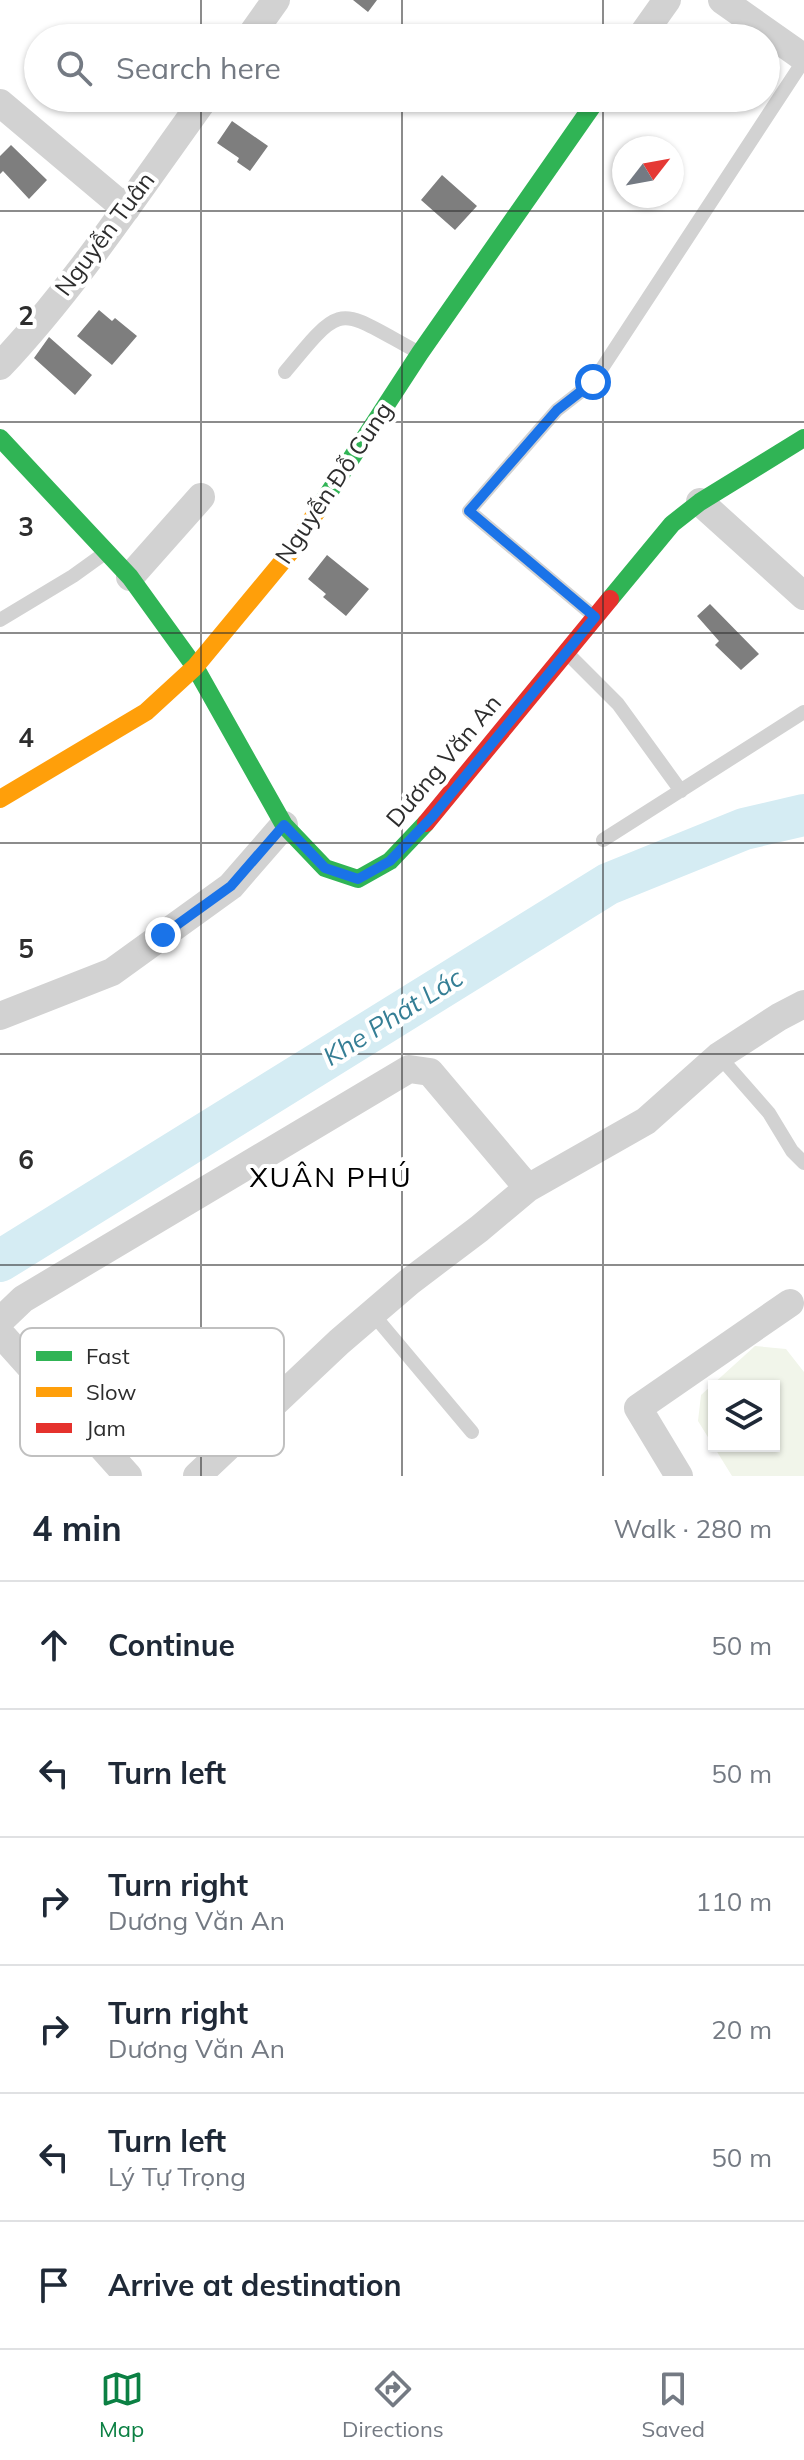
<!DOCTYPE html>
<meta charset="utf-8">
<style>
body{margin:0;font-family:Mulish,sans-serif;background:#f2f2f3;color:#1f2937}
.controls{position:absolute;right:24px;bottom:24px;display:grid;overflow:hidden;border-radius:0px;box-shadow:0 2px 6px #0004}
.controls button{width:72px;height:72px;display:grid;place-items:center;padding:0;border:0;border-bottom:2px solid #e0e1e3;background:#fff;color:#1f2937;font:40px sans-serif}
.compass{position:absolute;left:612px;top:136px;width:72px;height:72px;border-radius:50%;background:#fff;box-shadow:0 2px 6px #0004;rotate:59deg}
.stop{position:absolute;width:24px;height:24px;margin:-18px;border:6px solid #1a73e8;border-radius:50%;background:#fff}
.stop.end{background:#1a73e8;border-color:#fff;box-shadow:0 2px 8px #0008}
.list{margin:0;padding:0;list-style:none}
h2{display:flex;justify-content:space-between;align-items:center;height:104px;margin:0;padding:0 32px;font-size:34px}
h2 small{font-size:26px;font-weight:400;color:#747a83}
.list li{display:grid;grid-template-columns:52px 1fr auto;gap:24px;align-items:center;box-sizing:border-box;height:128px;padding:0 32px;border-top:2px solid #e0e1e3}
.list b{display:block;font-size:30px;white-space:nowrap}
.list p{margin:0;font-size:26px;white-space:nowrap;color:#747a83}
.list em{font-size:26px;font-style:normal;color:#747a83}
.icon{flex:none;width:44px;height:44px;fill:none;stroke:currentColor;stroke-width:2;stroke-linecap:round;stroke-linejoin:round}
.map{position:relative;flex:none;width:804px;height:1476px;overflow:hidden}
.search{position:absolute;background:#fff;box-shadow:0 2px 6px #0004;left:24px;right:24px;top:24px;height:88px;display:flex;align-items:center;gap:20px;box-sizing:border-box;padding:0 28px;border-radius:44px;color:#747a83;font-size:30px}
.sheet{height:872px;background:#fff}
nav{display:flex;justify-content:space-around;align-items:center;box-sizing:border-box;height:112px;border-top:2px solid #e0e1e3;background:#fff;font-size:22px;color:#747a83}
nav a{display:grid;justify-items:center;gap:4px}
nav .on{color:#0b8043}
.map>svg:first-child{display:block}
.green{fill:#f1f5ea;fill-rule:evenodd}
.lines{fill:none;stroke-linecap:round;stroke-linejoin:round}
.river{stroke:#d5ecf3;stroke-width:42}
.building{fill:#7e7e7e}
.lane{stroke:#d2d2d2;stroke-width:14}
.street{stroke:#d2d2d2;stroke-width:28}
.fast{stroke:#30b455;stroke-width:18}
.slow{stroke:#ff9f0a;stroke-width:18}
.jam{stroke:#e5322d;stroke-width:18}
.route{stroke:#1a73e8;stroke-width:10}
.grid{fill:none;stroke:#2d2d2d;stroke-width:2;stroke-opacity:0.55}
.labels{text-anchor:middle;stroke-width:8;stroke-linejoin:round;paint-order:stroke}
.street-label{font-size:24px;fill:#2d2d2d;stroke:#fff}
.water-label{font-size:26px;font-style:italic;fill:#357e95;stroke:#fff}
.quarter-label{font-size:28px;letter-spacing:2px;fill:#000;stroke:#fff}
.key{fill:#fff;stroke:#c0c0c0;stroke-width:2}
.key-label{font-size:22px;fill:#2d2d2d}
.grid-label{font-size:26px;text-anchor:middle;font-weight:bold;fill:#2d2d2d;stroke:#fff;stroke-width:8;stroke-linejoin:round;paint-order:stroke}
</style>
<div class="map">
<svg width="804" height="1476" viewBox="0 0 804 1476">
<rect width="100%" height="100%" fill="#fff"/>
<path class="green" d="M755,1346L786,1349L804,1372V1476H732L698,1421L701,1395ZM714,1386H774V1446H714Z"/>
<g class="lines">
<path class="river" d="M0,1261L608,884L744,829L804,815"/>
</g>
<path class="building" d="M353,0H377L368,12Z
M232,121L268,146L250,171L237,162L239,158L217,143Z
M11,145L47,180L29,199L3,171L0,174V156Z
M442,175L477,206L455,230L421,200Z
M99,310L112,321L115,318L137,336L112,365L77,336Z
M49,337L92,375L75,395L34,358Z
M327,555L369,589L346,616L323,597L326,594L308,579Z
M710,604L759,654L741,670L715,645L719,641L697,616Z"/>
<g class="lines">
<path class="lane" d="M285,372C344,300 337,308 416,351
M595,617L469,511L557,410L593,382L804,60
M0,620L73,576L105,553
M567,653L618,704L681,791
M603,840L804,712
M719,1056L769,1113L792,1151L804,1163
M372,1313L472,1432"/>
<path class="street" d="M722,0L804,58
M249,38L276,0
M640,38L667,0
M0,103L126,209
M0,366C77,284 139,189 205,98
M700,502L804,596
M130,577L201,497
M0,1016L112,972L231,886L284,825
M0,1321L23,1299L409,1069L430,1072L528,1188
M0,1333L128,1476
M197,1476L339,1342L409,1282L479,1229L528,1188L646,1121L719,1056L779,1017L804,1004
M679,1476L638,1408L790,1303"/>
<path class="fast" d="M0,438L130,577L195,667L284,825L325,868L358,879L390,861L426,823
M317,511L420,353L598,98
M610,599L672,524L700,502L804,438"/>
<path class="slow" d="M0,799L146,712L195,667L292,550L317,511"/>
<path class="jam" d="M426,823L610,599"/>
</g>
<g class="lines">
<path class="route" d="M163,935L231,886L284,825L325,868L358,879L390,861L432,817L595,617L469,511L557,410L593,382"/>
</g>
<path class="grid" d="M201,0V38M402,0V38M603,0V38M201,98V1476M402,98V1476M603,98V1476M0,211H804M0,422H804M0,633H804M0,843H804M0,1054H804M0,1265H804"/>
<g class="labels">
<g class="street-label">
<text transform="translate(105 234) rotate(-53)" y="8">Nguyễn Tuân</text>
<text transform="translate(334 483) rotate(-56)" y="8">Nguyễn Đỗ Cung</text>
<text transform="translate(444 761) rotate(-50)" y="8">Dương Văn An</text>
</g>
<g class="water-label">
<text transform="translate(393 1017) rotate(-32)" y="9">Khe Phát Lác</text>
</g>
<g class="quarter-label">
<text x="331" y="1187">XUÂN PHÚ</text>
</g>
</g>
<rect x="20" y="1328" width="264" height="128" rx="12" class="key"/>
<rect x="36" y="1351" width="36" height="10" fill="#30b455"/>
<rect x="36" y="1387" width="36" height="10" fill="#ff9f0a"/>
<rect x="36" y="1423" width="36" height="10" fill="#e5322d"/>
<g class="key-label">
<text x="86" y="1364">Fast</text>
<text x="86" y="1400">Slow</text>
<text x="86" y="1436">Jam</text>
</g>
<g class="grid-label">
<text x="26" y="325">2</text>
<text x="26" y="536">3</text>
<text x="26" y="747">4</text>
<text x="26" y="958">5</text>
<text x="26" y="1169">6</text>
</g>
</svg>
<div class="controls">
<button><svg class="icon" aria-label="layers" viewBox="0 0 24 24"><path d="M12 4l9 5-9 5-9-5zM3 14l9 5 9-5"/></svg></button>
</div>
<svg class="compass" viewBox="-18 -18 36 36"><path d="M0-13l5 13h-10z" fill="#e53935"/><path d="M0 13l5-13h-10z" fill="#747a83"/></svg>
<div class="stop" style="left:593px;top:382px"></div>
<div class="stop end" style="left:163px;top:935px"></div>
<div class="search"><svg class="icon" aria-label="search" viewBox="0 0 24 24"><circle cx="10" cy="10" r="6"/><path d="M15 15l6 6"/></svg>Search here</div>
</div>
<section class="sheet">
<h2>4 min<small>Walk · 280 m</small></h2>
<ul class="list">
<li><svg class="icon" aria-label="ahead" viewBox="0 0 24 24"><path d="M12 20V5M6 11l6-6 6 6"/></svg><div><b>Continue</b></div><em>50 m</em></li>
<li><svg class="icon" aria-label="left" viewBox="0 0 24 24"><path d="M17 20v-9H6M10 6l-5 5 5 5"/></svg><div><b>Turn left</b></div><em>50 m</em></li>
<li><svg class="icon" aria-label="right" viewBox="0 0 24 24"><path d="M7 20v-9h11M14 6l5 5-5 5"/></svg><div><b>Turn right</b><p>Dương Văn An</p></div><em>110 m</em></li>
<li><svg class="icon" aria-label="right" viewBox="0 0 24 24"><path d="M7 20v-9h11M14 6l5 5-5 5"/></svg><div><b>Turn right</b><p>Dương Văn An</p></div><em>20 m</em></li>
<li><svg class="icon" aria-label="left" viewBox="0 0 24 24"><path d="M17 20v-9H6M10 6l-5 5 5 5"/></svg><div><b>Turn left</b><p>Lý Tự Trọng</p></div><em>50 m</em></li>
<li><svg class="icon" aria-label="arrive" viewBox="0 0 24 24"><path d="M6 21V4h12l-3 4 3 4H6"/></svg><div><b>Arrive at destination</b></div></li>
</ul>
</section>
<nav>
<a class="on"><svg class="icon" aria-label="map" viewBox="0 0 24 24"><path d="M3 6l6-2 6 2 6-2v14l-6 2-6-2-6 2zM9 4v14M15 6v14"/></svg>Map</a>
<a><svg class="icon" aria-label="directions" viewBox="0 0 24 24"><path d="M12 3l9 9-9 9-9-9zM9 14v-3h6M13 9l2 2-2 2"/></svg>Directions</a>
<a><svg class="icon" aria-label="saved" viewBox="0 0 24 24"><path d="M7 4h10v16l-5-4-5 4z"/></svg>Saved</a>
</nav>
